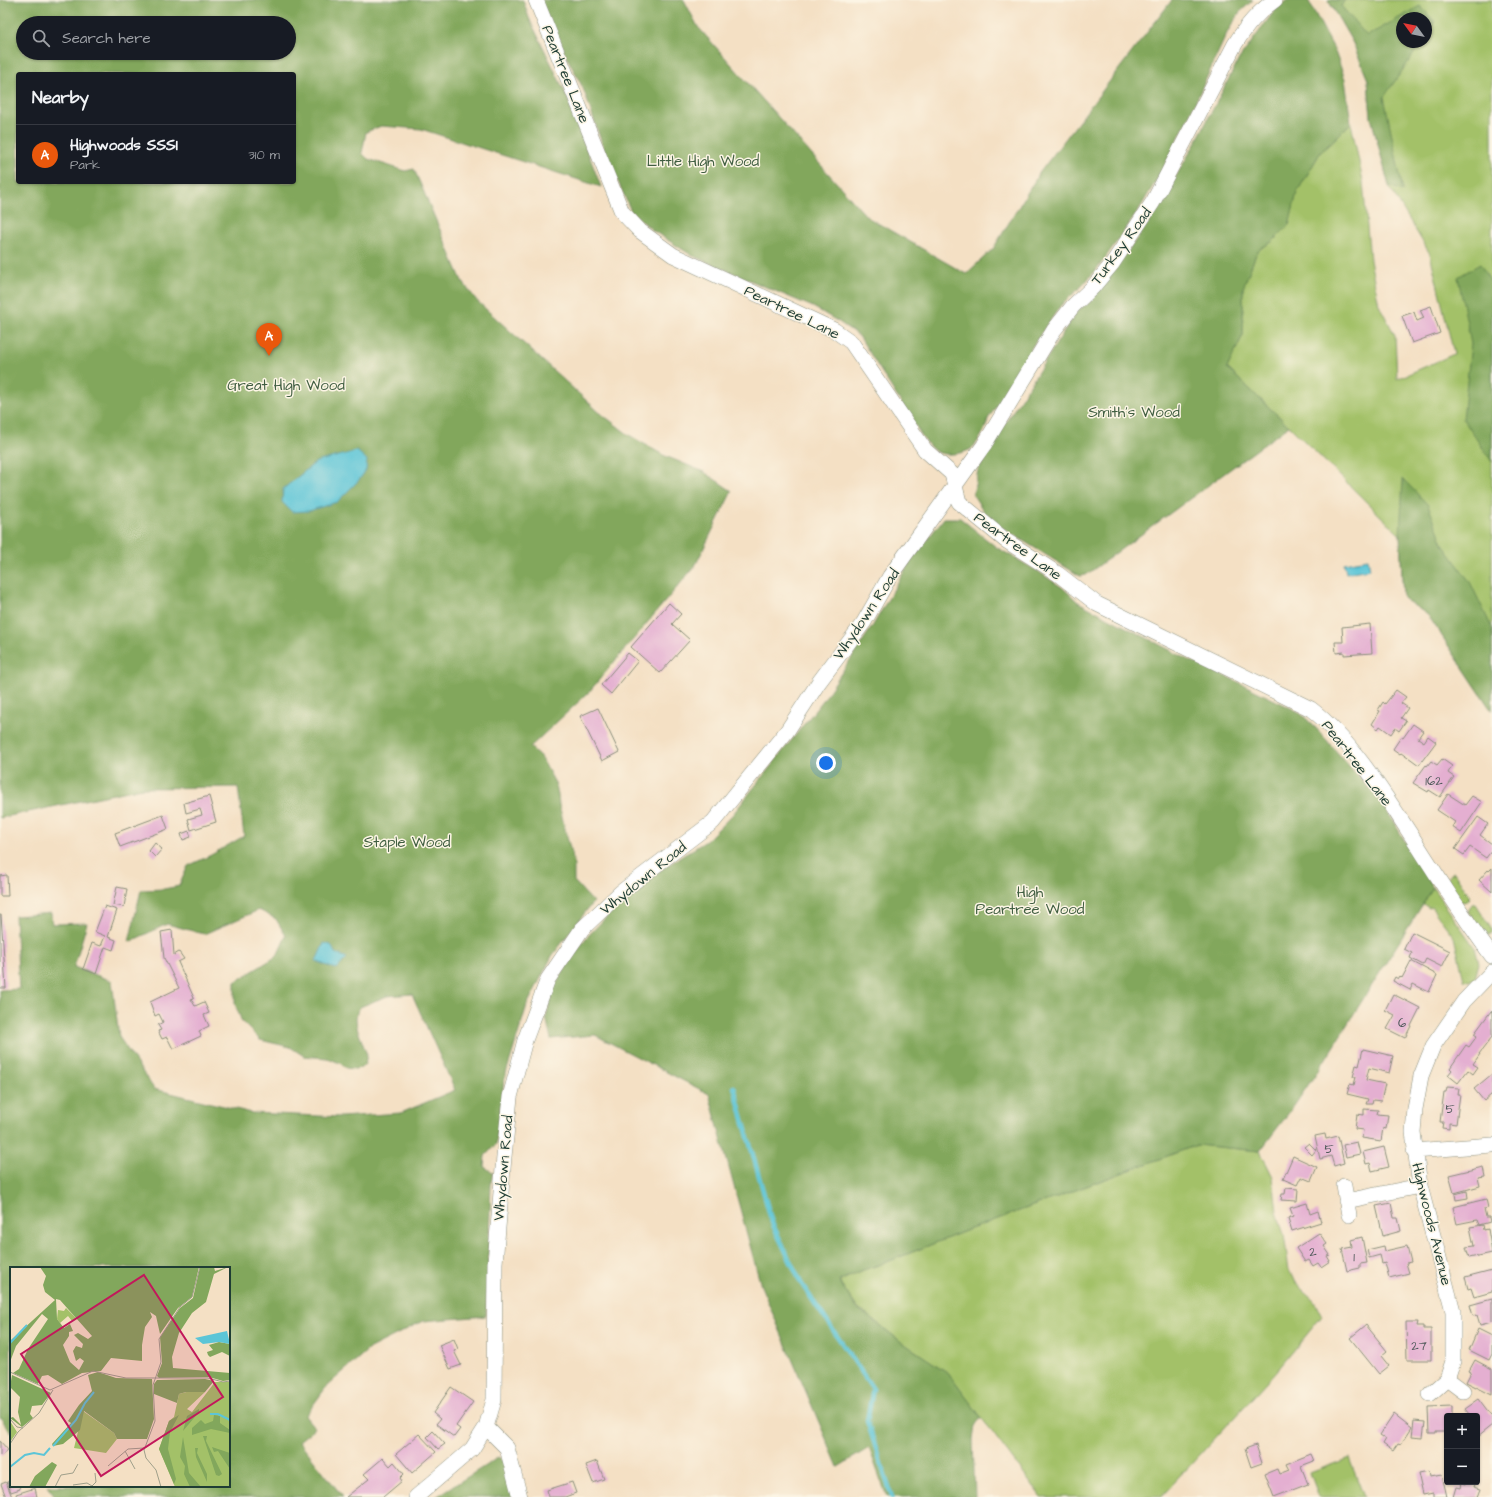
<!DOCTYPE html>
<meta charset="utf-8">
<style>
body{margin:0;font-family:"Architects Daughter",sans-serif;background:#242831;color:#f1f3f6}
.controls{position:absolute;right:12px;bottom:12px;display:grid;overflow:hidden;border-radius:4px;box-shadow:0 1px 3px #0004}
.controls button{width:36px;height:36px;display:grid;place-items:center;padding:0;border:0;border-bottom:1px solid #363941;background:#171b24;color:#f1f3f6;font:20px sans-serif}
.compass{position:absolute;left:1396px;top:12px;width:36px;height:36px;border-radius:50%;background:#171b24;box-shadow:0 1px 3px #0004;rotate:303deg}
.you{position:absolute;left:826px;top:763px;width:14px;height:14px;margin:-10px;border:3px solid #fff;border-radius:50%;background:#1a73e8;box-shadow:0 0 0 6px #1a73e833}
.badge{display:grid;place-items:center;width:26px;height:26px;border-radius:50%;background:#ea580c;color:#fff;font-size:13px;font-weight:700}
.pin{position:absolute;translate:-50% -33px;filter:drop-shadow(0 1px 2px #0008)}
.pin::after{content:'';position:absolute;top:21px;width:14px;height:12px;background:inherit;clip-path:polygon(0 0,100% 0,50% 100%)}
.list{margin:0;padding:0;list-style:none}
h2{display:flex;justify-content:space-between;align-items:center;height:52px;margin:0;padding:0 16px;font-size:17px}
h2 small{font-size:13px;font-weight:400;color:#9ea1a6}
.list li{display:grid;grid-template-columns:26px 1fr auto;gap:12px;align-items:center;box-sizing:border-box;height:60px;padding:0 16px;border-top:1px solid #363941}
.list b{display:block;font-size:15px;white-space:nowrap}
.list p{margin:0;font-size:13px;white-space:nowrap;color:#9ea1a6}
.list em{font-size:13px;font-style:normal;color:#9ea1a6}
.icon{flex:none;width:22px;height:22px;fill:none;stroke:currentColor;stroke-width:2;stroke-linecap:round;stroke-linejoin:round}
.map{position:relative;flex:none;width:1492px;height:1497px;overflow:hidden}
.search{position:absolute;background:#171b24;box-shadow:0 1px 3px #0004;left:16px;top:16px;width:280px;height:44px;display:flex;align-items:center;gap:10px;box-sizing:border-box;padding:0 14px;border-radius:22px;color:#9ea1a6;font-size:15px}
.panel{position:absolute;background:#171b24;box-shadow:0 1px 3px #0004;left:16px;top:72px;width:280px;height:112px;border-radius:4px}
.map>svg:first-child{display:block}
.green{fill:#a3c168;stroke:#617f4e;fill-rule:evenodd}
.forest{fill:#82a75c;stroke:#507248;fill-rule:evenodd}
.water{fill:#5cc5d7;stroke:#3e8186}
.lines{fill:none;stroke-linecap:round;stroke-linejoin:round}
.stream{stroke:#5cc5d7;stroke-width:4.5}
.building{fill:#e4afd1}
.minor-casing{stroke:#8a8e7c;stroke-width:16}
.minor{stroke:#fff;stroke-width:15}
.labels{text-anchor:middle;stroke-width:3;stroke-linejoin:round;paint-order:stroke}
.number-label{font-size:13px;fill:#505a5b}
.street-label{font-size:15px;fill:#1f3d34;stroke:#fcf5e5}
.park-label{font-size:15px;fill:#405e41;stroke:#fcf5e5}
.inset-river{fill:none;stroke:#5cc5d7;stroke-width:2}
.inset-road{fill:none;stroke:#9f9f8a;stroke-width:1}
.view{fill:#c2185b;fill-opacity:0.15;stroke:#c2185b;stroke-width:2}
.inset-edge{fill:none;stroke:#1f3d34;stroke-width:2}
</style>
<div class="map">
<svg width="1492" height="1497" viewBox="0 0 1492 1497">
<rect width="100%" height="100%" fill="#fcf5e5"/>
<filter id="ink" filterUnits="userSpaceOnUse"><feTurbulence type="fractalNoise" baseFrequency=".025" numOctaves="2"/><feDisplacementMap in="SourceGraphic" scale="8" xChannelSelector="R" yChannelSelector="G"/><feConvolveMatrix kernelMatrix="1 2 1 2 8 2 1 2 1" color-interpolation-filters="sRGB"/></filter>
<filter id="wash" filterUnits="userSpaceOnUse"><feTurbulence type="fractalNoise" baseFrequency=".012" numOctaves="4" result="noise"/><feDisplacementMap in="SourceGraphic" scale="16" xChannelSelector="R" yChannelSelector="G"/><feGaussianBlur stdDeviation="0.9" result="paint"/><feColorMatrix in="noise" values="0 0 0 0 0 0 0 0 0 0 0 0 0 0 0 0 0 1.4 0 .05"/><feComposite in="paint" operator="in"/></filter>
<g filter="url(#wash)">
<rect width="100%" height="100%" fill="#f4e0c4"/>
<path class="green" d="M1328,0H1492V711L1428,615L1403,598L1400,535L1289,426L1227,368L1243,335V288L1256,254L1261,248L1272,242L1289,225L1297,192L1320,153L1351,123L1363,181L1370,260L1379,305L1395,335L1397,379L1454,354L1430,254L1389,186L1371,117L1368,80L1353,43ZM1402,18H1426V42H1402Z
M1454,872L1469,895L1468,901L1461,902L1447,880L1450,874Z
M1433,888L1475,948L1479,963L1475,978L1470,981L1464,980L1454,937L1431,907L1429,908L1423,904Z
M1472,904H1476L1492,929V933L1489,935H1485L1468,912Z
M1197,1145L1260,1151L1273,1177L1277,1212L1284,1235L1289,1270L1295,1283L1314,1300L1322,1316L1276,1372L1161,1497H1041L947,1372L900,1341L856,1306L839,1282L860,1271L882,1264L968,1230Z
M1349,1458L1364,1497H1319L1310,1473Z"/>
<path class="forest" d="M0,0H523L529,18L565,92L601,187L421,129L381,126L366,132L362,153L368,159L405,171L414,169L462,281L477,301L599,412L629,435L663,455L704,472L732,491L695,566L588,693L530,747L541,757L555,783L558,794L559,805L574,864V881L593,902L552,956L527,1005L504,1080L496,1144L485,1156L484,1167L493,1172L491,1185L486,1316L423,1321L370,1348L327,1386L305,1416L315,1428L299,1441L343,1497H55L47,1486H229V1268H11V1433L0,1417V990L19,989L15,916L51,913L52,924L87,923L74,967L112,981L119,1037L154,1089L252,1113L341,1117L401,1113L455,1090L412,994L387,996L360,1007L357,1013L356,1018L357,1028L367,1055L365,1064L361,1068L355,1069L346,1068L340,1063L327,1058L304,1056L290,1047L260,1040L242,1022L235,1004V982L277,956L286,936L276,919L259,910L204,934L167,924L129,942L141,890L164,889L179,886L188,866L211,855L244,836L238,787L142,788L0,818ZM23,23H289V53H23ZM18,74H294V182H18Z
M540,0H684L698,27L867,217L966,274L993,249L1040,172L1172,0H1253L1239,13L1227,33L1185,125L1163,169L1137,213L1100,265L1082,286L1061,305L1032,347L1017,375L988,419C986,429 979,442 971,449C962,454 946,456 937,452C932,450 928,444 925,441L859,336L839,322L813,307L693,256L652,230L631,211L605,152L583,88L549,23Z
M1288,0H1308L1334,49L1345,79L1351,123L1320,153L1297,192L1289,225L1272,242L1261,248L1256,254L1243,288V335L1227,368L1289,426L1086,575L1080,576L1001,527L985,513L973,495L978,470L995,439L1078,310L1091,301L1149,222L1196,142L1239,59L1275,10Z
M1328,0H1345L1341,6L1367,36L1420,6L1435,21L1426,36V18H1402V42H1422L1384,97L1403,191L1389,186L1371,117L1368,80L1353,43Z
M1480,264L1492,284V462L1463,419L1471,344L1458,277Z
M1403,479L1428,505L1444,546L1470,582L1492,628V711L1428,615L1403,598L1400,535Z
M944,518H960L996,547L1039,572L1063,588L1078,602L1187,659L1234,680L1299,712L1317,729L1384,806L1433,888L1323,1063L1294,1106L1260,1151L1197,1145L968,1230L882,1264L860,1271L839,1281L856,1307L900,1341L947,1372L981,1417L975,1426L973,1440L975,1497H887L869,1448L838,1467L761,1286L709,1094L595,1035L551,1039L546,1017L554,988L562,973L586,938L616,907L662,869L706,841L733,814L824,699L872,627L909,563Z
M499,1457L504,1463L513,1497H436Z"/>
<path class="water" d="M357,451L367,460L366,470L359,480L337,502L309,511L292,512L282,502L283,489L316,462Z
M1368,559L1370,569L1346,573L1344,563Z
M324,943L331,945L335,953L347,958L337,969L332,968L316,961Z"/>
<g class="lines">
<path class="stream" d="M734,1087L772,1223L801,1283L873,1389L867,1421L892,1497"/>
</g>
<g id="blocks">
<path class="building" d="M1431,306L1440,333L1412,343L1402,316L1414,312L1417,321L1424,318L1420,310Z
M669,603L681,614L672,624L690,640L660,673L631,647Z
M1370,624L1372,653L1344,655V652L1336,653L1335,642H1343L1342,627Z
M628,653L638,661L611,694L601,685Z
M1396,690L1406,697L1401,703L1408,708L1401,718L1406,721L1399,731L1395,728L1391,734L1380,726L1378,729L1372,724L1380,711L1378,710L1383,702L1385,704Z
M598,708L619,752L602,761L580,716Z
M1413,724L1423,731L1418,738L1424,742L1428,736L1436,742L1419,765L1408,757V758L1401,753L1400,754L1393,749L1401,737L1403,738Z
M1442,759L1452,766L1448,773L1454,777L1440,797L1429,790L1428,792L1413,783L1426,765L1427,766L1431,761L1437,765Z
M1448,794L1465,805L1472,796L1482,802L1461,833L1452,827L1455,822L1437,810Z
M209,796L216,822L191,830L188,819L202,815L200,809L186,813L184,803Z
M163,815L168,829L120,847L115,833Z
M1478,817L1488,824L1480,835L1492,844V850L1486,858L1470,847L1464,855L1455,849Z
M189,831L191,837L183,840L181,834Z
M155,843L162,849L155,857L149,851Z
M1492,868V892L1479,880L1488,870L1489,871Z
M7,875L8,896H0V876Z
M117,887L127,889L124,907L113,905Z
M105,906L117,910L108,937L116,940L113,950L105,947L96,974L83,969L92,943L101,946L105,936L95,932Z
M0,915H1L6,988H0Z
M172,930L174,955L179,952L184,959L178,962L194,998L191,999L195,1006L204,1002L209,1013L204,1015L209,1026L199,1031L201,1036L173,1049L167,1037L162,1039L158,1031L161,1030L158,1025L163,1022L159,1014L155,1016L150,1002L179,988L164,958L161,932Z
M1412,932L1450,951L1442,967L1426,959L1423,965L1410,958L1412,953L1404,949Z
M1411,961L1437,975L1429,992L1413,984L1410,990L1393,981L1395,977L1398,979L1400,976L1402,978Z
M1393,994L1420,1008L1405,1038L1387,1029L1395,1015L1385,1010Z
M1491,1011L1492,1012V1037L1479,1054H1480L1473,1064L1478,1067L1473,1074L1468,1070L1458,1083L1448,1075L1452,1070L1450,1068L1466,1045L1469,1047L1477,1036L1474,1034Z
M1363,1049L1393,1056L1389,1073L1369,1068L1366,1080L1385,1084L1381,1101L1373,1100L1372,1104H1366L1368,1099L1347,1094L1350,1084L1354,1085L1356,1077H1353L1356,1065L1359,1066Z
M1492,1074V1094L1484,1101L1474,1089Z
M1447,1087L1459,1088L1458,1094H1460L1456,1124L1449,1123V1129L1442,1128L1443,1122H1440L1444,1092H1446Z
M1364,1109L1378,1110L1377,1114L1388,1115L1386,1129L1383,1128L1381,1141L1362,1138L1363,1130L1355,1129L1357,1114L1364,1115Z
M1325,1134L1326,1139L1338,1136L1344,1163L1334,1166L1331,1156L1320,1159L1315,1136Z
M1357,1142L1360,1154L1346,1157L1343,1145Z
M1309,1143L1316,1150L1312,1155L1304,1147Z
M1384,1147L1389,1167L1372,1171L1370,1163L1366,1164L1363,1152Z
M1293,1156L1317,1167L1311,1181L1301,1177L1297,1185L1283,1179Z
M1483,1167L1485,1177L1478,1178L1480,1186L1454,1193L1449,1175Z
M1286,1188L1298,1189L1297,1201L1281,1200L1282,1194H1285Z
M1467,1191L1468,1198L1456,1200L1455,1194Z
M1486,1199L1488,1208L1484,1209L1486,1217H1489L1490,1222L1479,1225L1477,1220L1457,1224L1453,1207Z
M1307,1203L1310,1214L1318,1211L1321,1222L1292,1231L1288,1218L1293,1216L1290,1208Z
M1391,1203L1394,1218H1398L1401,1231L1383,1236L1376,1206Z
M1483,1225L1484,1230L1488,1229L1492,1253L1469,1258L1466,1247L1474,1246L1470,1227Z
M1319,1233L1327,1244L1324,1246L1330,1255L1327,1256L1330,1261L1321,1267L1318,1263L1313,1266L1309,1260L1305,1262L1296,1248Z
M1362,1237L1367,1263L1360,1264V1268L1347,1271L1342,1249L1352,1247L1351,1240Z
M1384,1246L1385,1251L1407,1246L1411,1262L1406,1263L1409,1273L1389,1278L1385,1262L1382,1263L1380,1255L1369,1258L1367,1250Z
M1492,1270V1292L1474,1297L1471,1288L1468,1289L1465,1277Z
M1492,1299V1322L1480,1325L1477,1315L1473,1316L1470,1305Z
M1406,1322H1418L1417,1326H1423V1329H1431V1360H1407Z
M1366,1325L1387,1351L1381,1356L1389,1366L1379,1374L1350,1338Z
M1478,1329L1492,1336V1354L1489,1360L1469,1350Z
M454,1339L458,1349L454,1351L461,1365L450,1369L439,1345Z
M1475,1360L1492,1369V1395L1466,1382L1471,1372L1469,1371Z
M451,1387L473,1402L456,1426L460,1429L454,1437L436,1424L440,1419L433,1413Z
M1478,1399L1490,1415L1492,1414V1425L1477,1437V1416H1465L1469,1413L1465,1408Z
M1452,1406V1416H1447V1432H1436V1434H1429L1428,1407Z
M1394,1414L1412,1428L1401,1445L1398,1444L1393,1451L1383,1444L1386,1439L1380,1435Z
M1414,1421L1425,1422L1423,1438L1412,1437Z
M433,1431L445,1444L438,1449L427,1437Z
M419,1434L436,1452L412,1473L396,1454Z
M0,1441L8,1450L1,1456L0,1455Z
M1256,1445L1262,1463L1251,1467L1245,1449Z
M1311,1454L1314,1461L1301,1466L1308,1484L1274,1497L1265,1474L1277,1469L1279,1474L1289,1470L1286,1464Z
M383,1458L390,1466L394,1462L404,1474L400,1478L402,1481L383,1497H346L369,1479L364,1474Z
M597,1461L604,1479L593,1483L586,1465Z
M1428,1471L1429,1477L1442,1475L1447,1497H1433V1493L1423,1495L1418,1473Z
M11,1480V1486H19L20,1489L11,1492L7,1482Z
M6,1482L12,1497H6L1,1484Z
M572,1482L576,1493L565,1497H549L547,1490Z
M1466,1482H1476L1474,1487L1481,1489L1478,1497H1453L1456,1487L1460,1488L1461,1483L1465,1485Z
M35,1488L37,1497H17L16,1494Z"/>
</g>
</g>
<g filter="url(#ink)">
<use href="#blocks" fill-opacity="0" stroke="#8a8e7c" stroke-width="1"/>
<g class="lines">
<defs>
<path id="minor" d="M536,0L622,212L640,231L673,255L834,330L851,342L925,450L952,474L959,502L1005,540L1058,574L1097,604L1311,709C1351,740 1383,792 1411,835C1437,876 1463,917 1492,956
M1414,1151L1492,1145
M1344,1186L1349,1215
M1346,1201L1420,1186
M1447,1379L1453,1361V1311L1420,1186L1413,1132L1415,1109L1421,1076L1433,1046L1464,1001L1492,972
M1430,1394L1447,1379L1463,1391
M486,1427L507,1448L520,1497
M416,1497L472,1449L486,1427L494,1400L495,1263L504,1157L510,1097L525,1040L548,979L582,929L621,892L713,822L787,731L819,682L864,622L890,576L984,445L1054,330L1073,306L1093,287L1112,264L1153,202L1235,44C1247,25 1257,13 1275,0"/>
</defs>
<use href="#minor" class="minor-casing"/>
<use href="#minor" class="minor"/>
</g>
</g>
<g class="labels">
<g class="number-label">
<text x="1434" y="785">162</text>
<text x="1402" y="1027">6</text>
<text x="1450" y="1113">5</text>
<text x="1329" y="1153">5</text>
<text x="1313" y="1256">2</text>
<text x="1354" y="1261">1</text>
<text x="1419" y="1350">27</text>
</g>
<g class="street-label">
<text transform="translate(566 74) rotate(68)" y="5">Peartree Lane</text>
<text transform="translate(1121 246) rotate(-54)" y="5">Turkey Road</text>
<text transform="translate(792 312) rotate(26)" y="5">Peartree Lane</text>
<text transform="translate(1018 546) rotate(36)" y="5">Peartree Lane</text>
<text transform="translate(866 614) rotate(-56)" y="5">Whydown Road</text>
<text transform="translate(1357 763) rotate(52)" y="5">Peartree Lane</text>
<text transform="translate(643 878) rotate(-39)" y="5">Whydown Road</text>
<text transform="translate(503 1168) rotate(-85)" y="5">Whydown Road</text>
<text transform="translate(1432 1224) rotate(76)" y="5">Highwoods Avenue</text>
</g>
<g class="park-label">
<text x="703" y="166">Little High Wood</text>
<text x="286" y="390">Great High Wood</text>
<text x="1134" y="417">Smith's Wood</text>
<text x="407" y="847">Staple Wood</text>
<text x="1030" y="897">High<tspan x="1030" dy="17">Peartree Wood</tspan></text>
</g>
</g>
<g transform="translate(10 1267)">
<rect width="220" height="220" fill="#f4e0c4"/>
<path d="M56,41L66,51L62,54L58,49L50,56L47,52L48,43L54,44ZM205,115H220V220H165L149,182L159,154L164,150L169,127L180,124L195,125L177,142L182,145ZM73,144L104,166L107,172L96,186L64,181ZM0,154L7,165L0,175Z" fill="#a3c168"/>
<path d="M30,0H189L182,30L168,41L150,67L146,49L140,45L142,50L135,60L132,78V94L101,91L91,104L72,106L52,117L38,108L32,109L28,117L3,106L9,102L18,82L38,52L32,47L6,79L0,95V74L45,33L35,25L33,18L36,9ZM46,32L50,33L82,69L78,72L68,66L64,68L73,77L72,81L66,79L63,84L66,94L70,91L74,94L69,103L60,95L53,78L59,69V65L63,64L60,57L54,61L47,52ZM190,0H204L205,4L218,0L204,7L196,35L182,46L169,66L162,90L163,101L220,106V113L213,114L199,110L149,111L147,109L152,96L150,70L170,41L183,31ZM209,75L220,77V89L212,85L200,90L198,88L197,85L203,83L199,78ZM88,105L106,111L142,112L144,152L137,172H107L104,166L74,144L70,163L53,177L43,179L42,177L61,156L58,154L69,138L82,124L78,108ZM2,108L41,126L32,138L22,139L20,147L23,151L12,160L0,151L3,150L11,158L8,145L10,130L0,120ZM195,112L204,114L195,125H176L169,127L167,136L144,127V117L147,113ZM189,142V145L173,164L177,149ZM169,148L160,165L158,182L166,212L164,217L149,182L159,154ZM204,148L210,149V156L220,163V166L201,162L182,168V161L191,153L195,157L203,154ZM193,169H197L196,174L212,207L209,209L206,208ZM173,170L179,206L191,220H180L174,207L175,199L170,190ZM202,180L220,186V202L208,184L204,185ZM185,181H188L187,186L197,207V215L186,190ZM42,195L47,198L35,220H19L25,209Z" fill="#82a75c" fill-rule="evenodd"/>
<path d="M217,64L220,77L209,75L193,77L185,71Z" fill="#5cc5d7"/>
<path class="inset-river" d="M0,76L17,58M200,147H208L220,153M43,179L66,153L75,136L84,125M0,200L15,188L24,186L34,188L40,181"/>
<path class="inset-road" d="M0,105L40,123L83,104L116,111H198L213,115L220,114M0,152L7,160L13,161M0,177L8,165L29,146L43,123M115,184L125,202M98,199L118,182L134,181M63,218L77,216L82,219M82,219L86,215L85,206M45,220L51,208L63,206L68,197M151,220L146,203L136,191L134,183L145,154L143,118L151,95L149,72L170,40L182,30L190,0"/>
<path class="view" d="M134,8L213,130L91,209L11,87Z"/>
<rect width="220" height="220" class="inset-edge"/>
</g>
</svg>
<div class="controls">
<button>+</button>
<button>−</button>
</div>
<svg class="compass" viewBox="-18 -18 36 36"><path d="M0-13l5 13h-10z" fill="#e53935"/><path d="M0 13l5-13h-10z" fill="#9ea1a6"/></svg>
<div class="you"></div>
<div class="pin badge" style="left:269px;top:356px">A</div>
<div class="search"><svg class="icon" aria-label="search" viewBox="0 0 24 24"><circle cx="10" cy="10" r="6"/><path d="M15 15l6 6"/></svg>Search here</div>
<section class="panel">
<h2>Nearby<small></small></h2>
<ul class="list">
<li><span class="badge">A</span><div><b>Highwoods SSSI</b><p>Park</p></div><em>310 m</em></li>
</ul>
</section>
</div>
